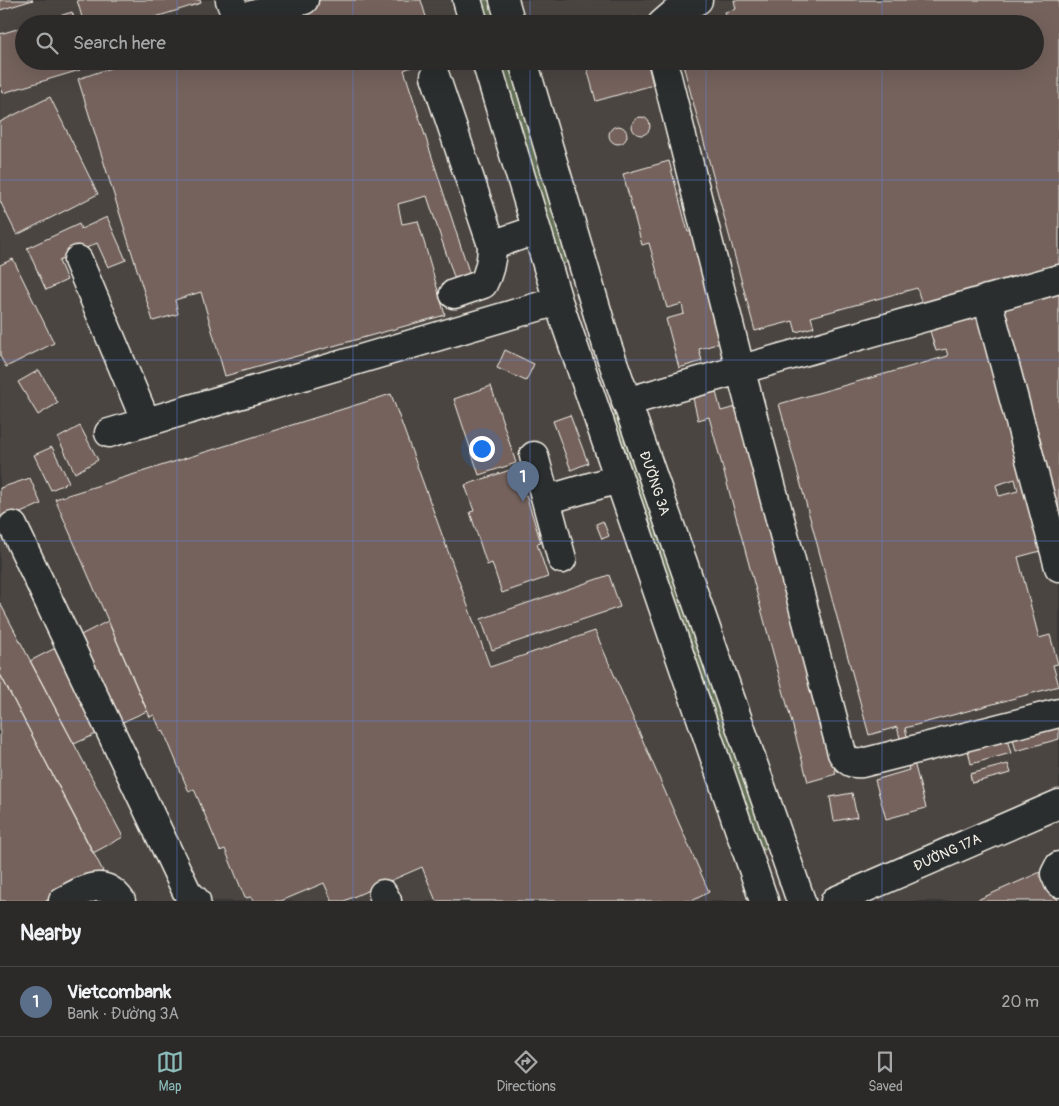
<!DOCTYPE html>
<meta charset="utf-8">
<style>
body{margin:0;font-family:Pangolin,sans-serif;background:#333231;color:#f1f3f6}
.you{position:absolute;left:481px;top:448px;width:18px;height:18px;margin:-12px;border:4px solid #fff;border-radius:50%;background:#1a73e8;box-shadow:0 0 0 8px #1a73e833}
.badge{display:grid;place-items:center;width:32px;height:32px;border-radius:50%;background:#8bbbb9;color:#fff;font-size:16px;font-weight:700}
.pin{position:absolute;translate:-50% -41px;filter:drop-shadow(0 1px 2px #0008)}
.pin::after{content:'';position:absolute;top:26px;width:18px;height:15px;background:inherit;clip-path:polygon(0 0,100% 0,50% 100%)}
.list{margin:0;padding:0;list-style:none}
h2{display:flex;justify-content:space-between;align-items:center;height:65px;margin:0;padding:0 20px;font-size:21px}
h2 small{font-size:16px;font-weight:400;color:#a6a7a8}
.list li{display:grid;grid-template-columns:32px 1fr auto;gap:15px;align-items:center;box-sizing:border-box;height:70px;padding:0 20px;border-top:1px solid #474646}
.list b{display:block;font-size:19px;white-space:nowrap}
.list p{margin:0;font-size:16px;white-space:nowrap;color:#a6a7a8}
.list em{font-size:16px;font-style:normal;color:#a6a7a8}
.icon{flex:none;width:28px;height:28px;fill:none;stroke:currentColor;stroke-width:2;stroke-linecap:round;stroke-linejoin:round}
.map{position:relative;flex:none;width:1059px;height:901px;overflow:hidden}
.search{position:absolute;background:#2b2a29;box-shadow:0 5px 20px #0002;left:15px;right:15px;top:15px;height:55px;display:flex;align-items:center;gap:12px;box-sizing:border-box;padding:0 18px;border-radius:28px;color:#a6a7a8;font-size:19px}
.sheet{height:135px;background:#2b2a29}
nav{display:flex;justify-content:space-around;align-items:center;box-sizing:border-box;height:70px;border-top:1px solid #474646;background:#2b2a29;font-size:14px;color:#a6a7a8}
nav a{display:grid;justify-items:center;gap:2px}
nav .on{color:#8bbbb9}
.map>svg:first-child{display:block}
.built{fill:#4b4542;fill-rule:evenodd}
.green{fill:#636f56;stroke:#acb09f}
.building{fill:#75625d;stroke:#f4f1e8;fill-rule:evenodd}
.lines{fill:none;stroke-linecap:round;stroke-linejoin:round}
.minor-casing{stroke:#f4f1e8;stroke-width:31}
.minor{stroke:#2a2d2e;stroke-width:28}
.grid{fill:none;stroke:#5e7fdd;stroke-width:1;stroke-opacity:0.55}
.labels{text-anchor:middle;stroke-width:4.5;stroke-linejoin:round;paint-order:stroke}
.street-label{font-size:14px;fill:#f4f1e8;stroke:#2a2d2e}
</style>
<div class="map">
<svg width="1059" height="901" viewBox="0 0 1059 901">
<rect width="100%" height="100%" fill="#393837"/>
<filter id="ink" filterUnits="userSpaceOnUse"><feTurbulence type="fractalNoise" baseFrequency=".02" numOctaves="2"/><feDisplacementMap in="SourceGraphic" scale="10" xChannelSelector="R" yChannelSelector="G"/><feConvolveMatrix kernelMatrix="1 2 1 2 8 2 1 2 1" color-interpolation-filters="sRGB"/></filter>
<g filter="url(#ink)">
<path class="built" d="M0,0H1059V901H0ZM24,24H1035V61H24Z"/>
<path class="green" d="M479,0H493L500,24H486Z
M497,61H511L570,261L558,266Z
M619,414L771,848L758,851L609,417Z"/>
<path class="building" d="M0,0H33L0,10Z
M77,0H200L201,3L133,24H84Z
M317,0H421L428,24H245Z
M734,0H1059V546L1018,557L1039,638L1050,635L1058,664L1053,665L1059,686L905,728L926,808L886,819L875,780L909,770L897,727L869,735L779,404L948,356L946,349L936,351L917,288L811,317L814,327L796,332L793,321L755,331L682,61H1035V24H728L725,12L736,9ZM1015,479L1018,491L999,496L996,485Z
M72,12L76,24H34Z
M635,17L637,24H609Z
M24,27V61H78L80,70L3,93L0,84V34Z
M131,61H426L404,70L470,275L455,280L427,196L398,204L402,224L418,221L445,315L225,376L201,292L175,300L178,314L153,321L78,79Z
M585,61H647L653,85L596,101Z
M50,97L98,194L17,235L0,201V122Z
M632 126a9 9 0 1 1 18 0a9 9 0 1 1-18 0Z
M609 135a9 9 0 1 1 18 0a9 9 0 1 1-18 0Z
M669,161L688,232L692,231L724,342L699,349L702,361L679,368L666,319L684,314L682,304L667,308L649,243L642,245L623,174Z
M107,217L126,260L108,267L97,243L59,261L67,280L46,290L27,248L79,224L81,229Z
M13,259L54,343L6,367L0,356V265Z
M505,350L534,364L526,381L497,368Z
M39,370L58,403L38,415L18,382Z
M491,386L516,463L479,475L454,399Z
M716,392L721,411L736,407L836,774L808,782L709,417L698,420L693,398Z
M391,394L490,667L595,631L709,892L692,901H436L422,867L344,901H332L324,883L281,901H253L251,897L245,898L225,849L220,851L194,789L189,792L163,730L161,731L154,715L150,717L55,499Z
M570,415L588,463L571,470L553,421Z
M80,426L98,460L75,473L58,438Z
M52,447L69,482L51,490L34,455Z
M510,470L520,497L526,495L541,543L537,544L548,577L502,593L492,563L487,565L470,512L474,511L465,485Z
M30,478L41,504L0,522V488Z
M603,521L609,536L602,539L596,524Z
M609,575L620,607L492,650L481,619Z
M0,603L123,837L93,853L0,674Z
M108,621L147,711L74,744L30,661Z
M0,674L103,871L46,901H0Z
M1059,725V739L1016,751L1013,738Z
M1007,740L1011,753L971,764L968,750Z
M1008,764L1011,773L972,783L970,774Z
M852,793L857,817L834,821L830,797Z
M1045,870L1058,901H975Z"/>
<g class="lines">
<defs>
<path id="minor" d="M230,0C233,11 238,16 249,16L304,0
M467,0L474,24
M504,0L511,24
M662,24L677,11L698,0
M486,61L558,301L764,901
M523,61L607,345L801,901
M663,61L740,368L842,753C848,762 851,764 862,763L1059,713
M435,76L492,245C492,260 490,271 483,284L454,294
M492,245L536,230
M78,260L146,422
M987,299L1059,567
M626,402L1059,279
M109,433L558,301
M534,456L562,559
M546,500L618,479
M13,526L187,892L196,901
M1059,866L1055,874L1059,883
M383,894L387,901
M63,901C84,890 103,876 121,901
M835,901L1059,804"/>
</defs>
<use href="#minor" class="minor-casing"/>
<use href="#minor" class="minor"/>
</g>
</g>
<path class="grid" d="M177,0V24M353,0V24M530,0V24M706,0V24M882,0V24M177,61V901M353,61V901M530,61V901M706,61V901M882,61V901M0,180H1059M0,360H1059M0,541H1059M0,721H1059"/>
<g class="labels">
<g class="street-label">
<text transform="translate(655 483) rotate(71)" y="5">ĐƯỜNG 3A</text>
<text transform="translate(947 852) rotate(-24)" y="5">ĐƯỜNG 17A</text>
</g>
</g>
</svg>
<div class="you"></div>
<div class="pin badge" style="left:523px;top:502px;background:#5c6f8a">1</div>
<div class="search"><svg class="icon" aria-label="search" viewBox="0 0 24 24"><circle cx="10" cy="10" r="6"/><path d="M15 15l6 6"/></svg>Search here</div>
</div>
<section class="sheet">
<h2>Nearby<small></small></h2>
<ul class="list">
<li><span class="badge" style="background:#5c6f8a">1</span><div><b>Vietcombank</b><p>Bank · Đường 3A</p></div><em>20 m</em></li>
</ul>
</section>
<nav>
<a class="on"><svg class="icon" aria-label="map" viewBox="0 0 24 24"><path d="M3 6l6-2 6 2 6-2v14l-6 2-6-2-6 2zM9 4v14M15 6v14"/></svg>Map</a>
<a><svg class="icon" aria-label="directions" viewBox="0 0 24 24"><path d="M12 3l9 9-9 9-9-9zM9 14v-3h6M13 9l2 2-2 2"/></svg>Directions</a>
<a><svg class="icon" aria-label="saved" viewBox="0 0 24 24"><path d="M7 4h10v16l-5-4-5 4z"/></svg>Saved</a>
</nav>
